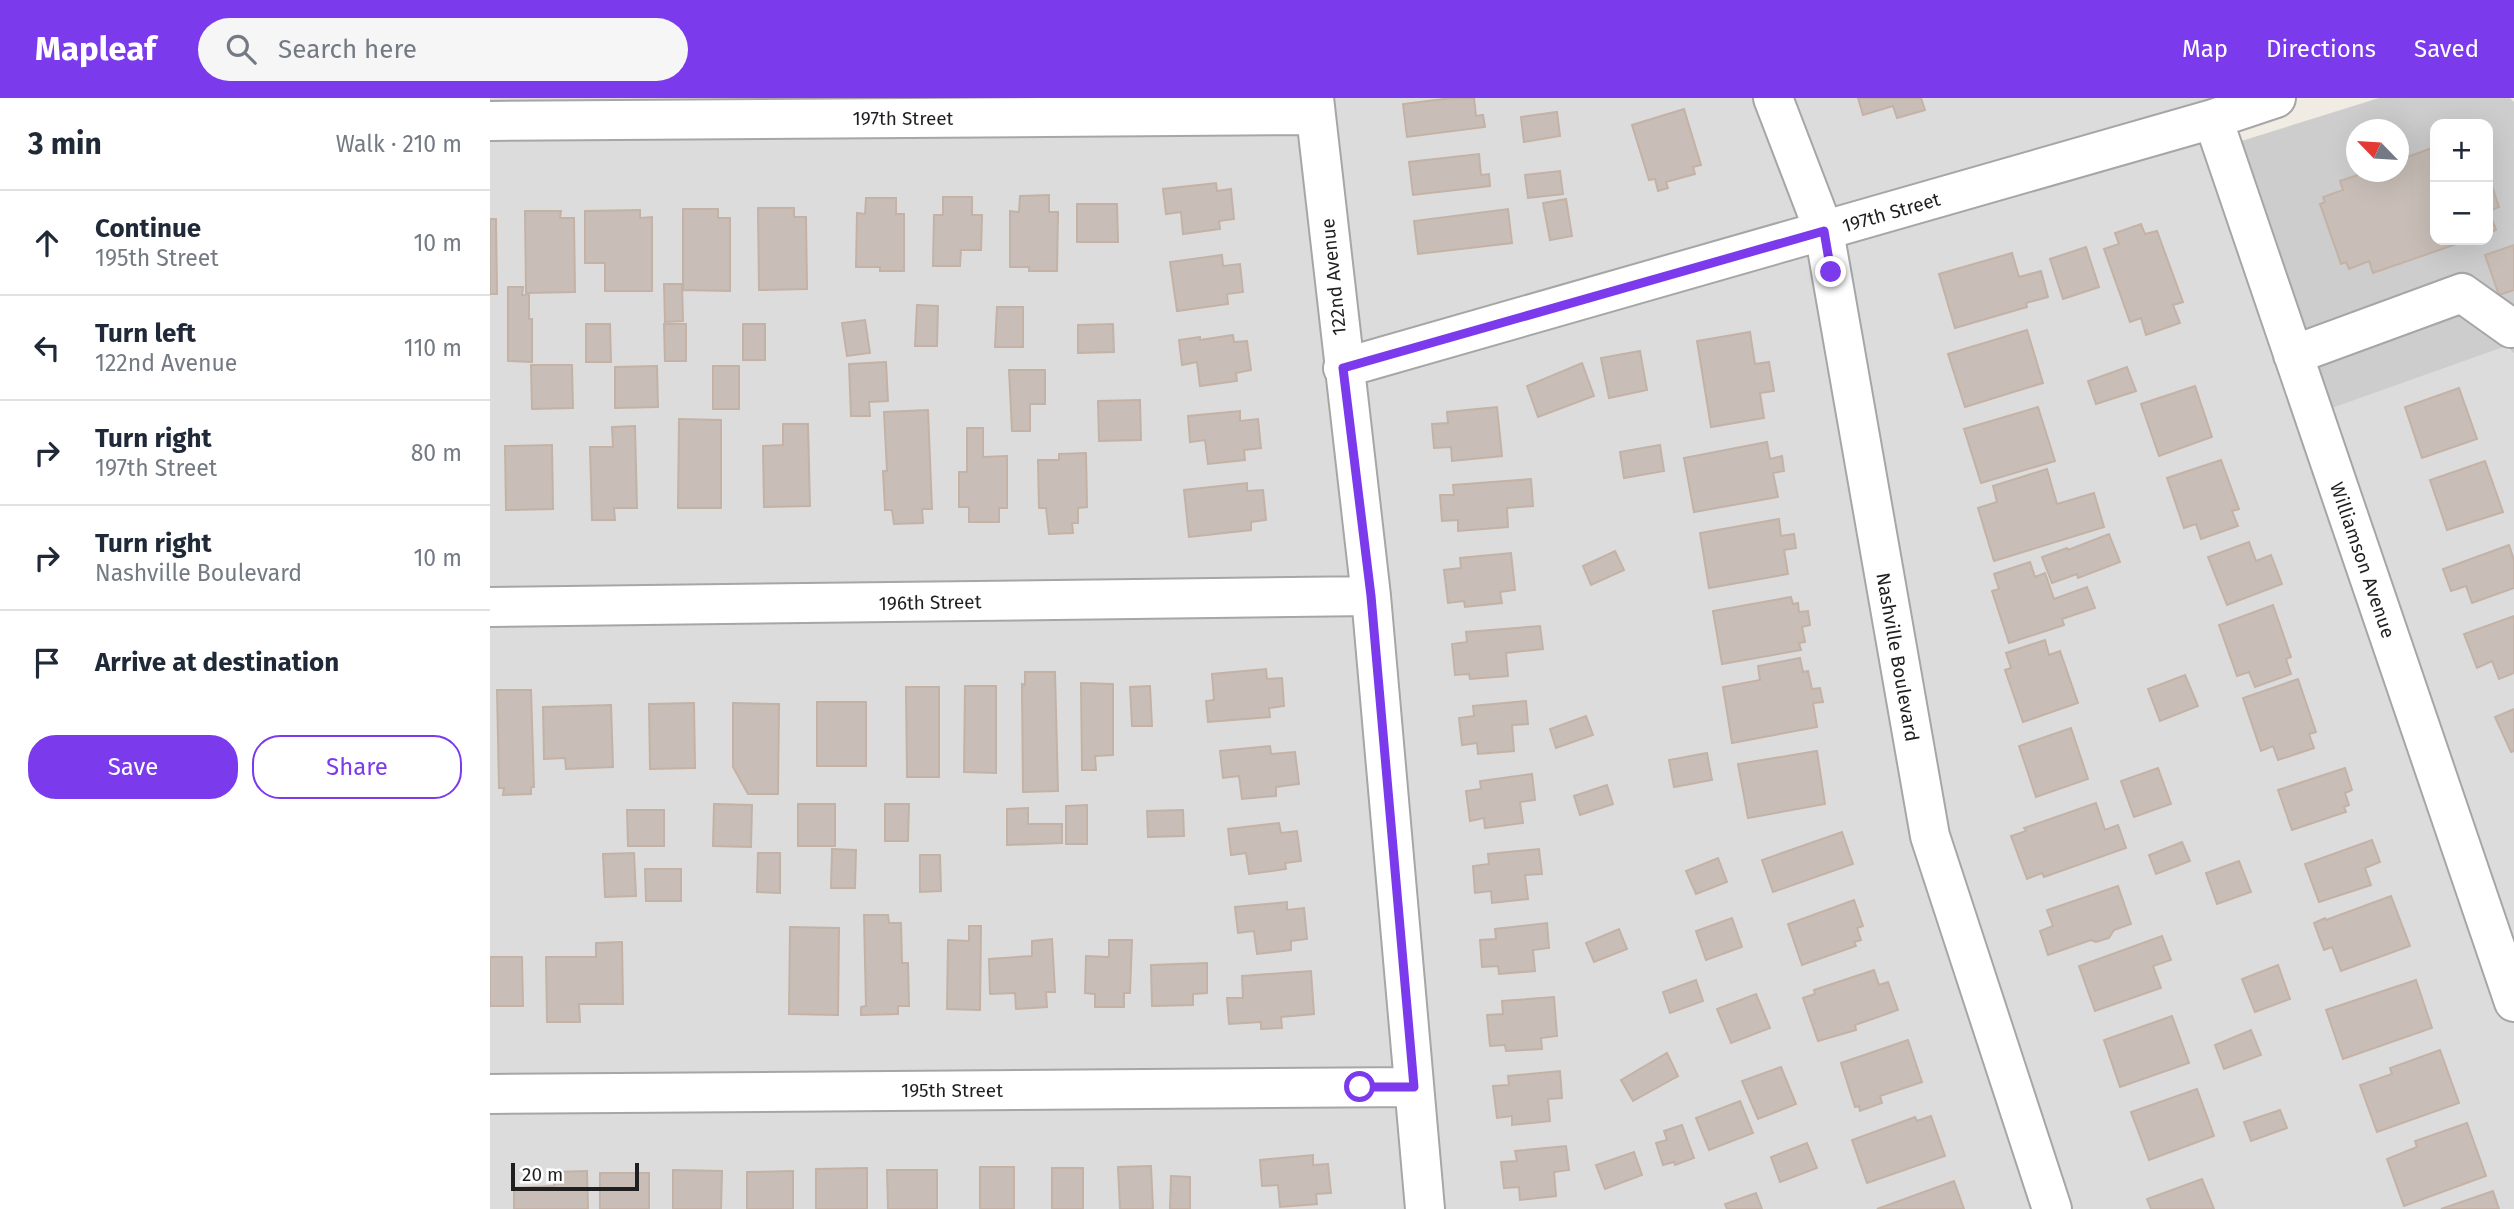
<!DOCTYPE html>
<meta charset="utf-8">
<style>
body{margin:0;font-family:"Fira Sans",sans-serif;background:#f6f6f7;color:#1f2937}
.controls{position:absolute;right:21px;top:21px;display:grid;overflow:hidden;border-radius:14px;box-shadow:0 7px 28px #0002}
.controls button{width:63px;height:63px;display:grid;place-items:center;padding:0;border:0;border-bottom:2px solid #e0e1e3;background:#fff;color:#1f2937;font:35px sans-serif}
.compass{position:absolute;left:1856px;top:21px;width:63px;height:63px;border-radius:50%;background:#fff;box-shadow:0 7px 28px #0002;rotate:295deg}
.scale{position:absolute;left:21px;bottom:18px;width:128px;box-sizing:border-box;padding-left:7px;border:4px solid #1f1f1f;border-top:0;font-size:19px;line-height:24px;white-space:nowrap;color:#1f1f1f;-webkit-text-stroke:5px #fff;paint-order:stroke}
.stop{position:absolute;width:21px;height:21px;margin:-16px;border:5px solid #7c3aed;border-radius:50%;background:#fff}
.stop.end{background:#7c3aed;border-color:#fff;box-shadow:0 2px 7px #0008}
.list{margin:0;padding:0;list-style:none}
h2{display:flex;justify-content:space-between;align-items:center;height:91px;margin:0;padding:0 28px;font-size:30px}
h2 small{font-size:23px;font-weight:400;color:#747a83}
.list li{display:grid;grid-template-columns:46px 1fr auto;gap:21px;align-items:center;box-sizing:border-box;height:105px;padding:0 28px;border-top:2px solid #e0e1e3}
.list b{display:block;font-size:26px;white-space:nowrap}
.list p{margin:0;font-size:23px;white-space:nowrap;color:#747a83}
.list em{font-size:23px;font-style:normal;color:#747a83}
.actions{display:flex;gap:14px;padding:21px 28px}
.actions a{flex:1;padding:16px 0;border:2px solid #7c3aed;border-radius:28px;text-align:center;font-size:24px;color:#7c3aed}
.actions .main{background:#7c3aed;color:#fff}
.icon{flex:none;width:38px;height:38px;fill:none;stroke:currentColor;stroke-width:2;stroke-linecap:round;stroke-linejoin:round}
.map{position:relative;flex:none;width:2024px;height:1111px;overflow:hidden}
header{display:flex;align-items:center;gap:42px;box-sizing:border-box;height:98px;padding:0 35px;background:#7c3aed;color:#fff}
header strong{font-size:33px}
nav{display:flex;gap:38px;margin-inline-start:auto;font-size:24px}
.search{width:490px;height:63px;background:#f6f6f7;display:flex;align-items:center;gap:18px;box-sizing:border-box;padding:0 24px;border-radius:38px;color:#747a83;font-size:26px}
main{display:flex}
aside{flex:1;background:#fff}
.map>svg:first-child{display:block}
.residential{fill:#dddcdc}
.religious{fill:#cdcdcd;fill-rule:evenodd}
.building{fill:#c8beb7;stroke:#c3b2a5;stroke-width:2}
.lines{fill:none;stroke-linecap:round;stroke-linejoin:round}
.minor-casing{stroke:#a6a6a6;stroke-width:42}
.minor{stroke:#fff;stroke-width:38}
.route{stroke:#7c3aed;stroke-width:9}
.labels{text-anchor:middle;stroke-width:5;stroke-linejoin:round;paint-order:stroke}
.street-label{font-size:19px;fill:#1f1f1f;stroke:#fff}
</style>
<header>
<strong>Mapleaf</strong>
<div class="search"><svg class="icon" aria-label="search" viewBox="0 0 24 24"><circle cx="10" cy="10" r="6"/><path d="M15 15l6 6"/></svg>Search here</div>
<nav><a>Map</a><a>Directions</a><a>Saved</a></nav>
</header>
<main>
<aside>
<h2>3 min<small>Walk · 210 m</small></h2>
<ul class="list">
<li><svg class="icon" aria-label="ahead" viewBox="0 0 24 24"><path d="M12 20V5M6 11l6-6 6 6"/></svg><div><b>Continue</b><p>195th Street</p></div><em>10 m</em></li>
<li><svg class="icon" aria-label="left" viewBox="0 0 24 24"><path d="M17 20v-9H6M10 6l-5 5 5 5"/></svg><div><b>Turn left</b><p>122nd Avenue</p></div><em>110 m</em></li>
<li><svg class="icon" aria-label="right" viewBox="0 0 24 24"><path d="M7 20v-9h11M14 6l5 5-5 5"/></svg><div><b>Turn right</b><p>197th Street</p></div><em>80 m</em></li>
<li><svg class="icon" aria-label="right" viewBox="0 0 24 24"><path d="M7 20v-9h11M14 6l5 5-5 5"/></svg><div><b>Turn right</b><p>Nashville Boulevard</p></div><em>10 m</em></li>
<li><svg class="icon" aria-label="arrive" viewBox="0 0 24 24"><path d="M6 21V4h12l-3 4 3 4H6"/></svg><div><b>Arrive at destination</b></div></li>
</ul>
<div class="actions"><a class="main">Save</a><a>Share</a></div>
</aside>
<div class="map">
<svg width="2024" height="1111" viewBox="0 0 2024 1111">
<rect width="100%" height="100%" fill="#f0ece4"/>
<path class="residential" d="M0,0H1729L1745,45L2024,256V1111H0Z"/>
<path class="religious" d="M1889,0H2020L2024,4V256L2016,248L1839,311L1745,45ZM1945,26H1998V142H1945ZM1867,32H1909V74H1867Z"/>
<path class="building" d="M962,0H984L986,18L993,17L995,29L917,39L913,6Z
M1368,0H1431L1435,12L1407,20L1403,8L1373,17Z
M1194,11L1211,67L1203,69L1205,76L1176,84L1178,90L1168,93L1165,81L1159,82L1142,27Z
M1067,14L1070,38L1034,44L1031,19Z
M1945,49V142H1978L1883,175L1879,163L1859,171L1856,164L1851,166L1830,106L1835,104L1833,99L1853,92L1850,83L1877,74H1909V62Z
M989,56L991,77L999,76L1000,88L923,97L919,64Z
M1070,73L1073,96L1038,100L1035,77Z
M1998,76L2009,109L1999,113L2006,132L1998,135Z
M726,85L727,93L741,91L744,121L729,123L730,131L693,136L691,114L676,116L673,91Z
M559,97V114H568L567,173H539V169H520V113L529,114L530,98Z
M453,99H482V117H492L491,152H471L470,168H443L444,117H453Z
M376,100H406V116H414V173H390V169H366L367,115L375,116Z
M1076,101L1082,138L1060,142L1053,105Z
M587,106H627L628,144H587Z
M268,110H304V119H316L317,191L269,192Z
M193,111H228V120H240V193L193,192Z
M1018,111L1022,145L928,156L924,123Z
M150,112V120L162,119V193H115V165H95V113Z
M35,113H71L70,120H84L85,194L36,195Z
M0,121H6L7,196H0Z
M1651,126L1655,136L1667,133L1693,204L1683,207L1690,225L1656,237L1651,220L1640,224L1614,151L1629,146L1625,135Z
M2024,147V192L2009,197L1995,157Z
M1596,149L1609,189L1573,201L1560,161Z
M1522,155L1529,179L1551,173L1558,199L1536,205L1537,209L1465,230L1449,176Z
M732,157L733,168L750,166L753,194L737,196L738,206L687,213L680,164Z
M174,186H192L193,223L175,224Z
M18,189H33L32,197L39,196V221H42V264L18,263Z
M427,207L448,208L447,248H425Z
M507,209H533V249H505Z
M375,222L380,255L357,258L352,225Z
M96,226H120L121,264H96Z
M174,226H196V263H175Z
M253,226H275V262H253Z
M623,226L624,254L588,255V227Z
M1537,232L1553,285L1475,309L1458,256Z
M1260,234L1265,266L1279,264L1284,293L1270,295L1274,320L1221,329L1207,243Z
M743,237L744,244L757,243L761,272L746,275L747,283L710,288L707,264L692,267L689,242L710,239V242Z
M1150,253L1157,292L1119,300L1111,260Z
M396,264L398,303L379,304L380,318H361L359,266Z
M1092,265L1104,298L1048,319L1037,288Z
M41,267H82L83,310L42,311Z
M167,268L168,309L125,310V269Z
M223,268H249V311H223Z
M1637,269L1646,293L1606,306L1598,283Z
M519,272H555V306H540V333H522Z
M1705,288L1722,339L1669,358L1651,306Z
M1969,290L1987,341L1932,360L1915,309Z
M650,302L651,342L609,343L608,303Z
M1007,309L1012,358L962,363L961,349L944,350L942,326L958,325L957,314Z
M1548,309L1565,363L1491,385L1474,331Z
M438,312L442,411H432L433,425L404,426L402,412H395L393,373H397L394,314Z
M750,313V323L768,321L771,350L754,352L755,362L718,366L715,342L700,344L698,318Z
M189,321L231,322V410H188Z
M293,326H318L320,408L274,409L273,348L293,347Z
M145,328L147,410H124L125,422H102L100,349H123L122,329Z
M477,330H493V359L517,358V410H509V424H479V409H469V374H477Z
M1277,344L1280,361L1292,358L1294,373L1283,375L1288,399L1204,414L1194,360Z
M62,347L63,411L16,412L15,348Z
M1170,347L1174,373L1134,380L1130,354Z
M596,355L597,409L588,410V425H582L583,435L559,436L556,410H549L548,362H569V356Z
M1731,362L1749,411L1742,413L1748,428L1711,441L1706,426L1694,430L1677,380Z
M1995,363L2013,414L1957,432L1940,382Z
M1557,371L1567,406L1604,395L1614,429L1504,463L1488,410L1507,404L1503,388Z
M1041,381L1043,408L1017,410L1018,429L968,433V422L952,423L950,397H964L963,387Z
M757,385V393L773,392L776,422L761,424V432L699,439L694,392Z
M1289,421L1291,438L1304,436L1306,450L1294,452L1298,476L1219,490L1210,435Z
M1619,436L1630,464L1588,480L1587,476L1562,485L1552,459L1577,450L1578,452Z
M1759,444L1766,463L1781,457L1792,486L1737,507L1718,459Z
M2019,447L2024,462V490L1982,505L1976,488L1961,493L1953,471Z
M1125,453L1134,472L1101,487L1093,468Z
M1021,455L1025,492L1010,494L1012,505L975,509L974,503L958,505L954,472L971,470L970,460Z
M1540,464L1545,479L1555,475L1564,501L1597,489L1605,510L1572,521L1574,527L1519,545L1502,493L1509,491L1504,476Z
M1301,499L1303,506L1308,505L1309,514L1318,513L1320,527L1312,529L1315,544L1309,545L1311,552L1232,566L1223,513Z
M1783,507L1801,559L1796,561L1801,576L1765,589L1759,574L1747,578L1729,527Z
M2024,518V575L2009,581L2002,563L1987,570L1974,536Z
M1050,528L1053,551L1016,555L1018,578L980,581L979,576L965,577L962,546L977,544L976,534Z
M1555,542L1559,557L1570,553L1588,605L1533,624L1515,572L1521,570L1516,555Z
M1310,560L1313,574L1318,573L1322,591L1330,590L1333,604L1323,605L1327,629L1242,645L1233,589L1270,582L1268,568Z
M776,571L777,581L792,580L794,608L779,610L780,619L718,624L716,603L724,602L722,576Z
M535,574H565L568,693L533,694L532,586L535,587Z
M1695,577L1708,608L1670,623L1658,591Z
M1808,581L1826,634L1819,636L1824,650L1788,662L1783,648L1771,653L1753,600Z
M591,585L623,586V657L605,658L606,672H592Z
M475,588H506V675L474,674Z
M660,588L662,628H642L640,589Z
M416,589H449V679H417Z
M7,592H41L44,689H41V696L13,697L14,690H9Z
M1036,603L1038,626L1022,627L1024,653L988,656L987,645L972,647L969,620L984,618L983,608Z
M327,604H376V668H327Z
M204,605L205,670L160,671L159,606Z
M243,605L289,606L288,696H258L243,669Z
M121,607L123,669L76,671L75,660L54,661L53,609Z
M2024,611V653L2021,654L2005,619Z
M1096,618L1103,637L1066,650L1060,631Z
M1581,630L1598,681L1546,699L1529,648Z
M780,648L781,656L805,654L809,686L786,689V698L752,701L749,678L733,680L730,653Z
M1327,653L1335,706L1258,720L1248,666Z
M1217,655L1222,682L1184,689L1179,662Z
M1668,670L1681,706L1644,719L1631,683Z
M1855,670L1862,692L1855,695L1859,707L1854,709L1856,714L1802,732L1788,692Z
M1042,676L1045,702L1030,704L1033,725L995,730L994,720L980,723L976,693L991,691L990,683Z
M1117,687L1123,706L1090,717L1084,698Z
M1606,705L1615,732L1628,727L1636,750L1554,779L1552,775L1537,781L1521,738L1536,733L1534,730Z
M224,706L262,707L261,749L223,748Z
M308,706H345V748H308Z
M395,706H419L418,743H395Z
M597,707V746H576V708Z
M538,710V726H572V745L517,747V711Z
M137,712H174V748H138Z
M693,712L694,738L658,739L657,713Z
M789,725L791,735L807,733L811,763L795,765L796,771L759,776L756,755L741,757L738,731Z
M1352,734L1363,766L1283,794L1272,762Z
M1882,742L1890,764L1875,770L1881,787L1829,804L1815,766Z
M1692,744L1700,763L1666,776L1659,757Z
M342,751L366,752L365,790H341Z
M1049,751L1052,776L1035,777L1038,801L1002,805L1001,793L985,795L983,768L999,766L998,756Z
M144,755L146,798L115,799L113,756Z
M268,755H290V795L267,794Z
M430,757H450L451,793L430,794Z
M1228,760L1237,784L1206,796L1196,773Z
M1749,763L1761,794L1727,806L1716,775Z
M155,771H191V803H156Z
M1628,788L1641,826L1624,832L1619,840L1606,844L1601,842L1558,857L1550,833L1563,828L1557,812Z
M1901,798L1920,848L1851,873L1842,849L1834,852L1824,825L1835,820L1836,822Z
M1364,802L1373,828L1367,830L1371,842L1364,844L1366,848L1312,867L1298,826Z
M797,804V812L814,810L817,841L801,843V852L767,856L764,833L748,835L745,809Z
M374,817H398L399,825H411L412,865H418L419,908H408V916L371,917V909L376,908Z
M1242,820L1252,849L1216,862L1206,833Z
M1057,825L1059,850L1043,852L1045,873L1009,876L1008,868L992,869L990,842L1006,841L1005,831Z
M479,828H491L490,912L457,911L458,842L479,843Z
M300,829L349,830L348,917L299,916Z
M1129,831L1137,851L1104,864L1096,845Z
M1672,838L1681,862L1663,868L1671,890L1605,913L1589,868Z
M562,841L565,894H556L557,909L526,911L525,895L500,896L499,861L542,858V843Z
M619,842H642L640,895H634V909H605V896L595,895L596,858L619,859Z
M132,844L133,906H89L90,924H57L56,859H106V845Z
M0,859H32L33,908H0Z
M717,865V895L703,896V907L662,908L661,867Z
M1788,867L1800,901L1765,914L1752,881Z
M1384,872L1389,887L1398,884L1408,912L1365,927L1366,932L1328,943L1313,900L1325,896L1324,892Z
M821,873L824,916L791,919L792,930L771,931V924L739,926L737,900H753L752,878Z
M1206,882L1213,903L1180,915L1173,894Z
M1926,882L1942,930L1853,961L1836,912Z
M1266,896L1280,930L1241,945L1227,911Z
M1064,899L1067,938L1051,940L1052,951L1016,953L1015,947L1000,948L997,917L1013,916L1012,903Z
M1682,918L1699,965L1630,989L1614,942Z
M1761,932L1771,957L1734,971L1725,947Z
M1418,942L1432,984L1390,998L1392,1005L1370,1013L1369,1008L1365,1009L1351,965Z
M1950,952L1969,1005L1887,1034L1870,987L1902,976L1900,970Z
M1177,955L1188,978L1143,1003L1131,982Z
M1291,969L1306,1006L1268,1021L1252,983Z
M1070,973L1072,1000L1058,1001L1060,1023L1022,1027V1018L1007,1020L1003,988L1019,987L1018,978Z
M1707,991L1724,1038L1659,1062L1641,1014Z
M1250,1003L1263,1035L1219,1052L1206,1020Z
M1790,1012L1797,1030L1761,1043L1754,1024Z
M1441,1018L1455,1058L1377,1085L1362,1042L1425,1019L1427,1023Z
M1977,1025L1996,1078L1914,1108L1897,1061L1927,1049L1925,1043Z
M1192,1027L1204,1060L1185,1067L1184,1064L1173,1067L1166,1045L1177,1042L1174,1033Z
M1317,1045L1327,1070L1290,1084L1281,1059Z
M1076,1048L1079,1072L1064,1074L1066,1098L1030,1102L1029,1089L1014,1090L1011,1064L1027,1063L1025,1053Z
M1144,1054L1152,1077L1115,1091L1106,1067Z
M823,1057V1067L838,1066L841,1095L826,1096L827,1106L790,1109L788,1087L772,1088L770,1062Z
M661,1068L663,1111H630L628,1069Z
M490,1069H524V1111H490Z
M377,1070V1111H326V1071Z
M562,1070H593V1111H562Z
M183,1072L232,1073L231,1111H183Z
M397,1072H447V1111H398Z
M97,1073L98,1111H24V1090L64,1088V1074Z
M303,1073V1111H257V1074Z
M110,1075H159V1111H110Z
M681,1078L700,1079V1111H680Z
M1712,1081L1724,1111H1661L1657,1101Z
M1464,1083L1474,1111H1387Z
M2003,1093L2009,1111H1951Z
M1266,1095L1272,1111H1237L1235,1106Z"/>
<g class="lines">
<defs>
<path id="minor" d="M824,0L881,498L935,1111
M1283,0L1334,133L1440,738L1562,1111
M1723,21L2024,904
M0,23L826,17
M1803,257L1972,195L2021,230L2024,229
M853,270L1723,21L1786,0
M0,509L881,498
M0,996L924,989"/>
</defs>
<use href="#minor" class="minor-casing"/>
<use href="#minor" class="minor"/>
</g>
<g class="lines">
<path class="route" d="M870,989H924L881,498L853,270L1334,133L1341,174"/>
</g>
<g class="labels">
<g class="street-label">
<text x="413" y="27">197th Street</text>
<text transform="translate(1401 114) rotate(-16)" y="7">197th Street</text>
<text transform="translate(843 179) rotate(-96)" y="7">122nd Avenue</text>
<text transform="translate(1873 462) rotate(71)" y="7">Williamson Avenue</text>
<text transform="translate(440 504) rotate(-1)" y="7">196th Street</text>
<text transform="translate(1408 559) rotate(80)" y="7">Nashville Boulevard</text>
<text x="462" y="999">195th Street</text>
</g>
</g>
</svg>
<div class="controls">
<button>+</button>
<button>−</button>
</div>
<svg class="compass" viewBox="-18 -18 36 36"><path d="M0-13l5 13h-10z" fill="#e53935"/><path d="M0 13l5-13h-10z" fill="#747a83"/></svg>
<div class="scale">20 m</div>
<div class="stop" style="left:870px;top:989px"></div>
<div class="stop end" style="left:1341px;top:174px"></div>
</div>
</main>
